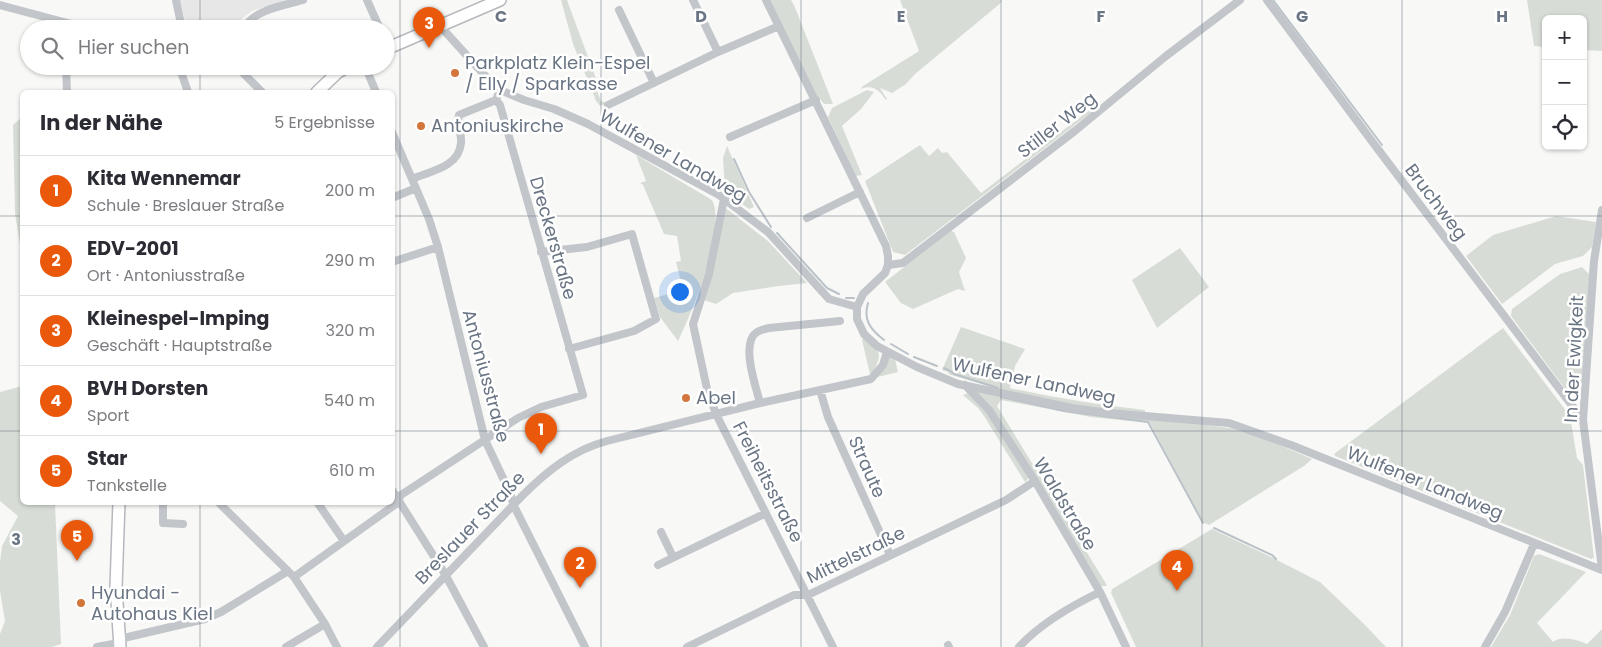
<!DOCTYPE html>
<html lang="de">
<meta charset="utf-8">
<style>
body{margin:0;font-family:Poppins,sans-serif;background:#f2f2f3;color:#2b2b33}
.controls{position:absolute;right:15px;top:15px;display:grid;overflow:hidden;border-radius:8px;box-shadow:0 1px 4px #0004}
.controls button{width:45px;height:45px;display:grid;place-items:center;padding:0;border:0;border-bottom:1px solid #e1e1e2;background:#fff;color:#2b2b33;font:25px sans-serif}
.you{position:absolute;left:679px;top:291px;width:18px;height:18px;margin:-12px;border:4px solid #fff;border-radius:50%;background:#1a73e8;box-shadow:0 0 0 8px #1a73e833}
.badge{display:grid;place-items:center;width:32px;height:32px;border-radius:50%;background:#ea580c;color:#fff;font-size:16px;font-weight:700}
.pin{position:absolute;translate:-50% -41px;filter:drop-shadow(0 1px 2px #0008)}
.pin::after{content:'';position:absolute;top:26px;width:18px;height:15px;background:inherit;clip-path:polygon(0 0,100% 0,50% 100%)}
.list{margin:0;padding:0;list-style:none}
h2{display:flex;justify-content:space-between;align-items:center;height:65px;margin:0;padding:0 20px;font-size:21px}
h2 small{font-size:16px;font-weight:400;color:#7c7c81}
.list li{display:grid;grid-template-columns:32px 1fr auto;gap:15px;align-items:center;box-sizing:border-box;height:70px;padding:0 20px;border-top:1px solid #e1e1e2}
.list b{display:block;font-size:19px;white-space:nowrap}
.list p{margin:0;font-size:16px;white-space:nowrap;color:#7c7c81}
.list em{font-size:16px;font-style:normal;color:#7c7c81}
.icon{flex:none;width:28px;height:28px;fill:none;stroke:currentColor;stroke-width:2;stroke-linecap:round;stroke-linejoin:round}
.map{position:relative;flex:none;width:1602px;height:647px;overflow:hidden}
.search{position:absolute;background:#fff;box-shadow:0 1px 4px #0004;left:20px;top:20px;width:375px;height:55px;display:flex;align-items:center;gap:12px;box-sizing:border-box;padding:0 18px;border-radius:28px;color:#7c7c81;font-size:19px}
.panel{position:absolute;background:#fff;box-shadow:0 1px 4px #0004;left:20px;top:90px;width:375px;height:415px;border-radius:8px}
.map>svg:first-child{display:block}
.built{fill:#e6e7e6}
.green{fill:#d7ddd6}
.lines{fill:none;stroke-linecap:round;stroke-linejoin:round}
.stream{stroke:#bac2c8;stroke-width:2}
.secondary-casing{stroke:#b5b8bd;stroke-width:14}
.street{stroke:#c2c5c9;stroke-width:8}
.secondary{stroke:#fff;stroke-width:11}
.grid{fill:none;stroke:#6a7584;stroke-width:1;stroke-opacity:0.55}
.poi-dot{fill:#d3763b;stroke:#fff;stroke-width:2}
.labels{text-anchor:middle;stroke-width:5;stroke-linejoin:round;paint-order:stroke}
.poi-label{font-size:18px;fill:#6a7584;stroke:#fff;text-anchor:start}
.street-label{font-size:18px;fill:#6a7584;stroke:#fff}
.grid-label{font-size:16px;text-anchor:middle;font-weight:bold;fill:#6a7584;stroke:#fff;stroke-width:5;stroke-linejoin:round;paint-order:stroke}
</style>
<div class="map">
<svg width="1602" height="647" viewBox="0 0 1602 647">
<rect width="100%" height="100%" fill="#f8f8f6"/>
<path class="built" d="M180,0H286L252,11L240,20L234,29H187Z"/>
<path class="green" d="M561,0H567L598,84L595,86L601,101L607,103L600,106L596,101L573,44Z
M770,0H791L794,5L833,104H824L816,94Z
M900,0H1001L1002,2L915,74L906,84L892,93L880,88L887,99L886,100C879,91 874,84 861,89L863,86L919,51Z
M1527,0H1602V51L1583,50V19H1546V47L1534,46Z
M867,90L874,92L861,109L842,126L862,175L856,176L828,117L832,108Z
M1091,109L1093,111L905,255L893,252L865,181L920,145L929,156L938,148L942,153L947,152L981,193Z
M22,117V293L20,245L15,213L13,125Z
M727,146L754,207L749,209L725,192L723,158Z
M636,155L712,200C727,227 692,313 678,341L660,317L654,298L683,290L676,262L681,261L677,236L664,234L643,185L640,183L646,181Z
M727,209L768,241L807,283L779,286L733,293L716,304L704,300L723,211Z
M1556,216L1596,222L1592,247L1583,256L1555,264L1502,304L1466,256L1493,235Z
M951,231L954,232L966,258L959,272L965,291L958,289L913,309L901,303L885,282Z
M1180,248L1209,287L1157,328L1132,280Z
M1582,267L1590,275L1582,382L1566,390L1511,316L1512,309L1560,274Z
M961,327L1025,349L1015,366L1010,388C1055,398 1099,405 1145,410V414L1107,411L1020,395L948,374L949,372L942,370Z
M1503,328L1570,416L1577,458L1583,465L1594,558L1591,559L1335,456L1334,454Z
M864,337C874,347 883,349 877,364C875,369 874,371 870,374L862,340Z
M889,357L895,359L898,372L878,377Z
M22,386V502L55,503L61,644L52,647H0V634L5,621L0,591V562L2,546L18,516L0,501V392Z
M972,389L1037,403L1230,428L1263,438L1312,459L1304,466L1209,525L1203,522L1150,423L1091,417L1001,400L997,406L1105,582L1107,586H1101L1003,426Z
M968,393L987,412L1028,477V479L1025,482L984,416L978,408L963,395Z
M1212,529L1271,557L1320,582L1364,624L1386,647H1136L1111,593L1112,589Z
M1539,554L1586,572L1537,623L1553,642C1561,635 1578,640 1587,644L1602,629V647H1491L1510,615L1534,556Z"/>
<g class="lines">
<path class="stream" d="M1273,0L1382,145
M734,159L749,192L771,227
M777,233L827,288L839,294
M846,298H854
M868,303C863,320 870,329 884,340
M891,344L908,354
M914,357L937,366
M944,368L952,372L954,374L998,388
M1001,397L1064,411L1148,422L1203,523
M1214,528L1272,555L1276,559"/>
<defs>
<path id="secondary" d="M386,49L500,0
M317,92L338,72L349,66
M119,502L116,587L120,647"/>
</defs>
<use href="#secondary" class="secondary-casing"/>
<path class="street" d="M176,0L182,29
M367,0L380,29
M693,0L718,52
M766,0L886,246L888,256V265L885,273L863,294L857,307V319L864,334L877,346L917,367L958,384L1072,408L1109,413L1229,423L1291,445L1602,570
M1267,0L1377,148L1583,420
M0,5L90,29
M619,10L654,83
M441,27L489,80L500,90L524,100L554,109L588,124L719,195L768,232L829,299L857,307
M243,29C255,9 282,6 303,0
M66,66L67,92
M179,66L188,92
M234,66L241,71L262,92
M365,66L376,92
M608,105L718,52L779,26
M392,132L429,219L438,247L485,440L510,493L514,506L585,647
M730,137L816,100
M412,179C431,171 459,167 461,143C462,132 456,127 459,115L496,100
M392,198L416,188
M724,199L709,274L693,324L707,389L716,414L833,647
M1602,210L1594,261L1583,420L1602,569
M807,218L860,192
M541,252L587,247L632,234L656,319L634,331L569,349
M392,262L438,247
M888,265L903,263L1076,130L1166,56L1240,0
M965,385L989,410L1035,481L1100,592L1126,647
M820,390L828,417L890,555
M760,403C756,387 740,343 757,332C760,330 765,329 769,328L840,321
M392,490L445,574L484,647
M163,502V523L183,524
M218,502L294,577L325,624L337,647
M317,502L344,541
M661,532L673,557
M658,565L766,513
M294,577L396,504L401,495L518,418L541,407L583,395L500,105L496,100L500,90
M948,645L949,647
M97,647L113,644L128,637L205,619L221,612L288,571
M286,647L325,624
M377,647L522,496C547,471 573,450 607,441L760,403L871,379L883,365L887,352
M687,647L794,595H808L1006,500L1035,481
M1019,647C1039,625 1073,605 1100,592
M1485,647L1505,612L1534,544"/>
<use href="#secondary" class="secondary"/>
</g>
<path class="grid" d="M200,0V29M400,0V647M601,0V647M801,0V647M1001,0V647M1202,0V647M1402,0V647M200,66V92M0,216H22M392,216H1602M0,431H22M392,431H1602M200,502V647"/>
<g class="poi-dot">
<circle cx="455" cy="73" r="5"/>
<circle cx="421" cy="126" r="5"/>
<circle cx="686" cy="398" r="5"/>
<circle cx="81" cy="603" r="5"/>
</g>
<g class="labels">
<g class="poi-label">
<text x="465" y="69">Parkplatz Klein-Espel<tspan x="465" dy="21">/ Elly / Sparkasse</tspan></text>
<text x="431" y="132">Antoniuskirche</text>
<text x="696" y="404">Abel</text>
<text x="91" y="599">Hyundai -<tspan x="91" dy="21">Autohaus Kiel</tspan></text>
</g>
<g class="street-label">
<text transform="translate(1057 125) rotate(-38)" y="6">Stiller Weg</text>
<text transform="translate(673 156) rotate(30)" y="6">Wulfener Landweg</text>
<text transform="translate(1436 202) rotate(53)" y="6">Bruchweg</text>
<text transform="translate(553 238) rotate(74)" y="6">Dreckerstraße</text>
<text transform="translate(1574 359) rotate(-87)" y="6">In der Ewigkeit</text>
<text transform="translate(486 376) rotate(75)" y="6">Antoniusstraße</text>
<text transform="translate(1034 381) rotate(12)" y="6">Wulfener Landweg</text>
<text transform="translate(867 467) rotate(66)" y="6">Straute</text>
<text transform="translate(768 482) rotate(63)" y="6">Freiheitsstraße</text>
<text transform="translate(1425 483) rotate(22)" y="6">Wulfener Landweg</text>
<text transform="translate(1065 504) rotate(59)" y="6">Waldstraße</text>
<text transform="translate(470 528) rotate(-46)" y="6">Breslauer Straße</text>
<text transform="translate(856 555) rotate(-26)" y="6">Mittelstraße</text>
</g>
</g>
<g class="grid-label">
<text x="501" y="22">C</text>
<text x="701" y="22">D</text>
<text x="901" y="22">E</text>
<text x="1101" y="22">F</text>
<text x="1302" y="22">G</text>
<text x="1502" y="22">H</text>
<text x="16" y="545">3</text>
</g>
</svg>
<div class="controls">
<button>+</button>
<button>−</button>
<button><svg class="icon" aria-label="locate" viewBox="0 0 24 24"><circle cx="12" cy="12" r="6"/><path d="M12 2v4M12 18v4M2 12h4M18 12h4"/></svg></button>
</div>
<div class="you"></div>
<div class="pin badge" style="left:541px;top:454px">1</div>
<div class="pin badge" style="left:580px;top:588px">2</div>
<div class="pin badge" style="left:429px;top:48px">3</div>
<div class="pin badge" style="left:1177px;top:591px">4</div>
<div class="pin badge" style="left:77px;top:561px">5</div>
<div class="search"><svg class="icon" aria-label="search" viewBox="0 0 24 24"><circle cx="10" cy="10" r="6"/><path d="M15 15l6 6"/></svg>Hier suchen</div>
<section class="panel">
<h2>In der Nähe<small>5 Ergebnisse</small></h2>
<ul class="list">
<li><span class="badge">1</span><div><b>Kita Wennemar</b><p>Schule · Breslauer Straße</p></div><em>200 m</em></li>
<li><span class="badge">2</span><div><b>EDV-2001</b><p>Ort · Antoniusstraße</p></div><em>290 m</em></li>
<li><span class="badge">3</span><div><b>Kleinespel-Imping</b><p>Geschäft · Hauptstraße</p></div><em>320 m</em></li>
<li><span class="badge">4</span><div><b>BVH Dorsten</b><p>Sport</p></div><em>540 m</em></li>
<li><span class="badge">5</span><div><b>Star</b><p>Tankstelle</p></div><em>610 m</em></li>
</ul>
</section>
</div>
